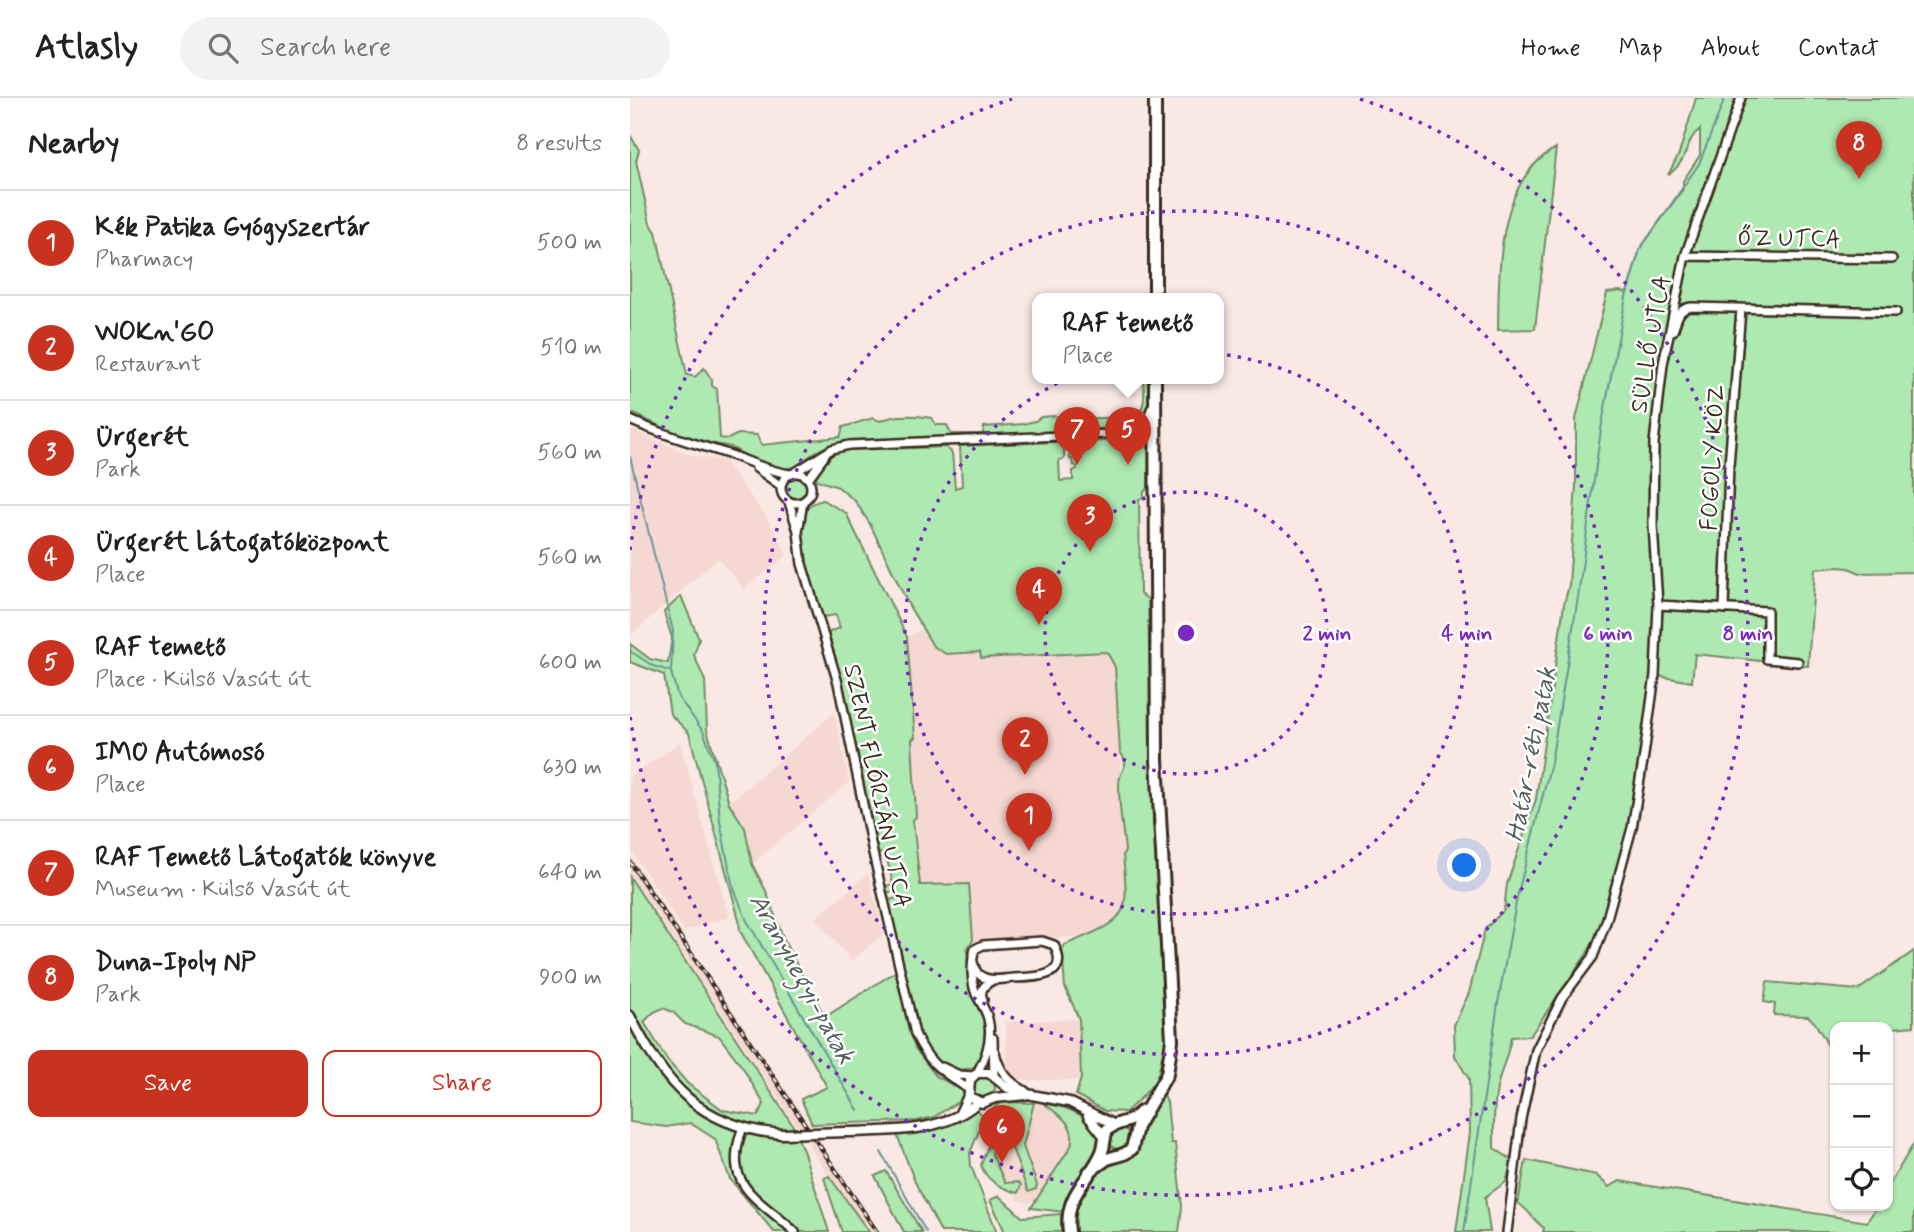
<!DOCTYPE html>
<meta charset="utf-8">
<style>
body{margin:0;font-family:Mynerve,sans-serif;background:#f2f2f2;color:#222}
.controls{position:absolute;right:21px;bottom:21px;display:grid;overflow:hidden;border-radius:14px;box-shadow:0 2px 5px #0004}
.controls button{width:63px;height:63px;display:grid;place-items:center;padding:0;border:0;border-bottom:2px solid #e0e0e0;background:#fff;color:#222;font:35px sans-serif}
.you{position:absolute;left:835px;top:768px;width:24px;height:24px;margin:-18px;border:5px solid #fff;border-radius:50%;background:#1a73e8;box-shadow:0 0 0 10px #1a73e833}
.badge{display:grid;place-items:center;width:46px;height:46px;border-radius:50%;background:#c8321e;color:#fff;font-size:23px;font-weight:700}
.pin{position:absolute;translate:-50% -58px;filter:drop-shadow(0 2px 4px #0008)}
.pin::after{content:'';position:absolute;top:37px;width:24px;height:21px;background:inherit;clip-path:polygon(0 0,100% 0,50% 100%)}
.popup{position:absolute;left:402px;top:195px;width:192px;height:91px;box-sizing:border-box;display:grid;place-content:center;border-radius:14px;background:#fff;filter:drop-shadow(0 2px 5px #0005);font-size:23px;white-space:nowrap;color:#767676}
.popup b{font-size:26px;color:#222}
.popup::after{content:'';position:absolute;left:50%;top:100%;margin-left:-14px;border:14px solid transparent;border-top-color:#fff}
.list{margin:0;padding:0;list-style:none}
h2{display:flex;justify-content:space-between;align-items:center;height:91px;margin:0;padding:0 28px;font-size:30px}
h2 small{font-size:23px;font-weight:400;color:#767676}
.list li{display:grid;grid-template-columns:46px 1fr auto;gap:21px;align-items:center;box-sizing:border-box;height:105px;padding:0 28px;border-top:2px solid #e0e0e0}
.list b{display:block;font-size:26px;white-space:nowrap}
.list p{margin:0;font-size:23px;white-space:nowrap;color:#767676}
.list em{font-size:23px;font-style:normal;color:#767676}
.actions{display:flex;gap:14px;padding:21px 28px}
.actions a{flex:1;padding:16px 0;border:2px solid #c8321e;border-radius:14px;text-align:center;font-size:24px;color:#c8321e}
.actions .main{background:#c8321e;color:#fff}
.icon{flex:none;width:38px;height:38px;fill:none;stroke:currentColor;stroke-width:2;stroke-linecap:round;stroke-linejoin:round}
.map{position:relative;flex:none;width:1284px;height:1134px;overflow:hidden}
header{display:flex;align-items:center;gap:42px;box-sizing:border-box;height:98px;padding:0 35px;background:#fff;border-bottom:2px solid #e0e0e0}
header strong{font-size:33px}
nav{display:flex;gap:38px;margin-inline-start:auto;font-size:24px}
.search{width:490px;height:63px;background:#f2f2f2;display:flex;align-items:center;gap:18px;box-sizing:border-box;padding:0 24px;border-radius:38px;color:#767676;font-size:26px}
main{display:flex}
aside{flex:1;background:#fff}
.map>svg:first-child{display:block}
.built{fill:#f5d8d1}
.green{fill:#ade9b0;stroke:#748a67;stroke-width:2;fill-rule:evenodd}
.lines{fill:none;stroke-linecap:round;stroke-linejoin:round}
.stream{stroke:#6b9497;stroke-width:2}
.minor-casing{stroke:#3b2a1e;stroke-width:12}
.tertiary-casing{stroke:#3b2a1e;stroke-width:13}
.primary-casing{stroke:#3b2a1e;stroke-width:16}
.minor{stroke:#fff;stroke-width:7}
.tertiary{stroke:#fff;stroke-width:8}
.primary{stroke:#fff;stroke-width:10}
.rail-casing{stroke:#3b2a1e;stroke-width:4.5}
.rail{stroke:#fff;stroke-width:2;stroke-dasharray:5;stroke-linecap:butt}
.tertiary-bridge-casing{stroke:#3b2a1e;stroke-width:13;stroke-linecap:butt}
.tertiary-bridge{stroke:#fff;stroke-width:8}
.ring{fill:none;stroke:#7b2cbf;stroke-width:3.5;stroke-dasharray:3.5 7}
.labels{text-anchor:middle;stroke-width:5;stroke-linejoin:round;paint-order:stroke}
.street-label{font-size:24px;fill:#3b2a1e;stroke:#fff}
.water-label{font-size:26px;font-style:italic;fill:#535f5a;stroke:#fff}
.centre{fill:#7b2cbf;stroke:#fff;stroke-width:3.5}
.ring-label{font-size:21px;text-anchor:middle;font-weight:bold;fill:#7b2cbf;stroke:#fff;stroke-width:5;stroke-linejoin:round;paint-order:stroke}
</style>
<header>
<strong>Atlasly</strong>
<div class="search"><svg class="icon" aria-label="search" viewBox="0 0 24 24"><circle cx="10" cy="10" r="6"/><path d="M15 15l6 6"/></svg>Search here</div>
<nav><a>Home</a><a>Map</a><a>About</a><a>Contact</a></nav>
</header>
<main>
<aside>
<h2>Nearby<small>8 results</small></h2>
<ul class="list">
<li><span class="badge">1</span><div><b>Kék Patika Gyógyszertár</b><p>Pharmacy</p></div><em>500 m</em></li>
<li><span class="badge">2</span><div><b>WOKn'GO</b><p>Restaurant</p></div><em>510 m</em></li>
<li><span class="badge">3</span><div><b>Ürgerét</b><p>Park</p></div><em>560 m</em></li>
<li><span class="badge">4</span><div><b>Ürgerét Látogatóközpont</b><p>Place</p></div><em>560 m</em></li>
<li><span class="badge">5</span><div><b>RAF temető</b><p>Place · Külső Vasút út</p></div><em>600 m</em></li>
<li><span class="badge">6</span><div><b>IMO Autómosó</b><p>Place</p></div><em>630 m</em></li>
<li><span class="badge">7</span><div><b>RAF Temető Látogatók könyve</b><p>Museum · Külső Vasút út</p></div><em>640 m</em></li>
<li><span class="badge">8</span><div><b>Duna-Ipoly NP</b><p>Park</p></div><em>900 m</em></li>
</ul>
<div class="actions"><a class="main">Save</a><a>Share</a></div>
</aside>
<div class="map">
<svg width="1284" height="1134" viewBox="0 0 1284 1134">
<rect width="100%" height="100%" fill="#f9e8e4"/>
<filter id="ink" filterUnits="userSpaceOnUse"><feTurbulence type="fractalNoise" baseFrequency=".0143" numOctaves="2"/><feDisplacementMap in="SourceGraphic" scale="14" xChannelSelector="R" yChannelSelector="G"/><feConvolveMatrix kernelMatrix="1 2 1 2 8 2 1 2 1" color-interpolation-filters="sRGB"/></filter>
<g filter="url(#ink)">
<path class="built" d="M0,331L63,358L94,362L140,425L157,457L114,491L88,460L0,538Z
M293,531L303,548L350,554L351,559L477,551L486,568L497,807L485,826L458,838L336,845L290,787L281,641L284,640L277,539Z
M203,616L205,618L219,684L122,766L115,730L99,705Z
M50,644L99,819L54,833L0,751V679Z
M0,757L102,913L250,1134H239L199,1078L0,775Z
M238,776L254,836L221,863L186,820Z
M448,921L450,982H388L377,970L376,924Z
M404,1005H413L431,1019L443,1032V1040L441,1048L405,1103L398,1105L385,1101L391,1087L375,1085L362,1056L366,1049L376,1045L382,1048L397,1087V1093L407,1087L393,1048Z"/>
<path class="green" d="M1066,0H1284V474L1230,475L1219,470L1208,469L1185,471L1178,568L1065,556L1062,584L1028,578L1006,709L974,825L956,857L900,938L881,939C879,954 873,967 869,982C863,1004 864,1028 864,1050L882,1062L876,1084L855,1099L860,1134H826L840,1035L839,981L825,958L824,927L839,895L855,831L874,812L877,786L906,701L934,506L939,487L946,387V321L977,195L990,193L997,195L1010,151L1053,91V83L1070,57V31C1054,43 1060,62 1038,77L1049,56Z
M0,37L9,52L6,63L20,125L26,134L57,277L65,279L74,270L82,282V288L87,291L90,340L98,341L108,336L127,337L131,347L210,339L213,329L243,320L250,323C265,316 285,317 302,320L306,327H317L321,336H353L354,329L393,326L405,323L411,319L423,318L443,321L502,319C518,311 514,296 513,281H519V307L514,322C501,333 444,335 425,335C414,335 400,331 392,338L212,345L197,348L185,354L166,369L152,371L123,362L101,349L74,344L38,332L0,314Z
M926,50L905,231L868,232C869,173 866,82 926,50Z
M517,342L519,345L518,390L514,394L513,400L509,401L510,496L518,501L523,725L536,880V940L527,981L514,997L496,1014L475,1013L446,997L451,980L449,921L435,889L432,853L435,847C455,837 494,828 495,802C497,788 494,772 493,757L495,753C494,737 486,694 490,679C494,668 499,666 490,654L485,569L477,554L351,560L350,554L316,556L303,548L278,506L240,426L225,403L208,389L187,382L185,375C193,362 201,356 215,352L316,349L322,355L325,390L332,388L330,348L428,344L434,348V361L429,362L430,383L443,382V373L447,371V368L443,367L442,361H440L439,347L442,344Z
M155 391a11 11 0 1 1 22 0a11 11 0 1 1-22 0Z
M193,402L216,415L277,539L285,640L282,641L286,719L283,722L290,787L339,786L343,842L337,851L339,892L355,924L353,951L348,967C329,977 309,970 297,952C287,938 285,920 281,905C272,871 265,837 256,803L267,800L265,793L255,795L253,789L263,786L256,757L246,754L211,583L198,537L201,533L210,530L206,517L193,519C185,494 162,433 178,409C182,404 188,404 193,402Z
M51,498L69,541L64,557L75,583L77,632L99,705L115,730L122,766L136,793L155,845L195,919L265,874L285,950L306,978L333,993L334,1000L304,1019L287,1023L182,1026L171,1001L197,989L110,833L109,822L59,635L40,616L34,577L0,564V546L20,561L38,565L42,540L34,514Z
M0,779L162,1026L174,1055L199,1134H144L100,1081L85,1041L60,1025L36,1029L0,1024ZM33,910L43,914L55,926L89,938L113,970L134,1006L128,1018L93,1012L58,986L37,962L14,924L24,914Z
M1284,853V928L1263,930L1258,933V929H1205V959L1185,925L1178,918L1144,917L1145,906L1134,904L1137,884L1228,892Z
M343 989a11 11 0 1 1 22 0a11 11 0 1 1-22 0Z
M533,996L537,1004L541,1045H545L552,1108L549,1134H445L443,1110L462,1077L483,1062H494L503,1057L509,1048L508,1039L512,1026Z
M372,1004L404,1005L393,1048L407,1087L406,1091L398,1094L381,1047L376,1045L366,1049L362,1056L375,1085L388,1084L391,1087L388,1095C373,1091 356,1083 351,1067L364,1031V1009Z
M413,1005C438,1009 467,1018 470,1047L444,1088L434,1114L401,1110L441,1048C447,1026 429,1017 413,1005Z
M347,1012L353,1018V1023L340,1055L341,1068L367,1134H311L285,1084L266,1034L298,1033Z
M479 1041a11 11 0 1 1 22 0a11 11 0 1 1-22 0Z
M1284,1045V1134H913L914,1130C903,1122 899,1112 888,1105L896,1062L966,1077L979,1089L990,1083L1237,1124L1247,1108H1258V1089Z
M256,1073L292,1134H274L245,1078Z
M199,1078L239,1134H212L194,1080Z
M369,1098L392,1119L431,1116V1134H375L360,1102Z"/>
<g class="lines">
<path class="stream" d="M0,359L43,533L41,574L48,599L73,633L85,664L90,723L102,785L116,821L228,1012
M0,553L23,568L39,573
M251,1054L296,1134
M834,1134L868,905L887,799L921,665L948,499L971,331L996,199L1010,151L1069,66L1095,0"/>
<defs>
<path id="minor" d="M1055,158L1262,161
M1040,233H1043C1048,221 1047,211 1061,209L1266,214
M0,322C32,337 64,345 98,356C119,363 137,373 160,376
M503,334L516,324L522,309
M126,370L151,388
M151 390a15 15 0 1 1 30 0a15 15 0 1 1-30 0Z
M164,375L202,351L219,347L525,334
M178,381L194,359
M159,404L168,433
M173,404L168,434L172,466L208,585L243,755L285,936C301,969 310,971 338,991
M1028,507L1137,513V561L1168,564
M1094,511L1099,368L1111,211
M343,864C345,869 345,875 351,878C360,884 374,881 384,880C406,879 441,880 424,847L412,843L353,847L345,851C341,863 341,884 346,896C350,904 356,912 358,921C363,940 356,959 347,975
M353,902C349,892 354,887 363,882
M363,940L364,977
M365,954C369,973 378,983 395,993
M312,969L329,977L343,978
M113,1029C91,1088 126,1098 165,1134
M877,1134L891,1021L906,952L932,900L963,859L976,824L1002,730L1014,657L1025,577L1028,507L1023,427L1024,345L1033,266L1055,158L1111,0"/>
<path id="tertiary" d="M0,918C35,987 70,1029 151,1036
M344,1001L352,1005L365,1000L395,997
M330,1015L339,996L340,982L347,975H359L378,990L402,997L439,1004L485,1027
M458,1018L474,1038
M216,1034C261,1032 312,1036 348,1004"/>
<path id="primary" d="M525,201V0
M459,1074L477,1061L494,1056L502,1051L507,1029L537,976L542,942L527,661L525,281
M439,1134C434,1096 459,1084 472,1054C475,1046 474,1039 477,1032C488,1022 497,1028 512,1013"/>
</defs>
<use href="#minor" class="minor-casing"/>
<use href="#tertiary" class="tertiary-casing"/>
<use href="#primary" class="primary-casing"/>
<use href="#minor" class="minor"/>
<use href="#tertiary" class="tertiary"/>
<use href="#primary" class="primary"/>
<defs>
<path id="rail" d="M0,764L247,1134"/>
</defs>
<use href="#rail" class="rail-casing"/>
<use href="#rail" class="rail"/>
<defs>
<path id="tertiary-bridge" d="M151,1036L216,1034"/>
</defs>
<use href="#tertiary-bridge" class="tertiary-bridge-casing"/>
<use href="#tertiary-bridge" class="tertiary-bridge"/>
</g>
</g>
<g class="ring">
<circle cx="556" cy="535" r="141"/>
<circle cx="556" cy="535" r="281"/>
<circle cx="556" cy="535" r="422"/>
<path d="M0 452A562 562 0 0 1 382 1M730 1A562 562 0 1 1 0 618"/>
</g>
<g class="labels">
<g class="street-label">
<text transform="translate(1159 140) rotate(1)" y="8">ŐZ UTCA</text>
<text transform="translate(1020 246) rotate(-80)" y="8">SÜLLŐ UTCA</text>
<text transform="translate(1082 360) rotate(-87)" y="8">FOGOLY KÖZ</text>
<text transform="translate(248 688) rotate(78)" y="8">SZENT FLÓRIÁN UTCA</text>
</g>
<g class="water-label">
<text transform="translate(900 656) rotate(-79)" y="9">Határ-réti patak</text>
<text transform="translate(173 880) rotate(61)" y="9">Aranyhegyi-patak</text>
</g>
</g>
<circle cx="556" cy="535" r="10" class="centre"/>
<g class="ring-label">
<text x="697" y="542">2 min</text>
<text x="837" y="542">4 min</text>
<text x="978" y="542">6 min</text>
<text x="1118" y="542">8 min</text>
</g>
</svg>
<div class="controls">
<button>+</button>
<button>−</button>
<button><svg class="icon" aria-label="locate" viewBox="0 0 24 24"><circle cx="12" cy="12" r="6"/><path d="M12 2v4M12 18v4M2 12h4M18 12h4"/></svg></button>
</div>
<div class="you"></div>
<div class="pin badge" style="left:399px;top:753px">1</div>
<div class="pin badge" style="left:395px;top:677px">2</div>
<div class="pin badge" style="left:460px;top:454px">3</div>
<div class="pin badge" style="left:409px;top:527px">4</div>
<div class="pin badge" style="left:498px;top:367px">5</div>
<div class="popup"><b>RAF temető</b>Place</div>
<div class="pin badge" style="left:372px;top:1065px">6</div>
<div class="pin badge" style="left:447px;top:367px">7</div>
<div class="pin badge" style="left:1229px;top:81px">8</div>
</div>
</main>
